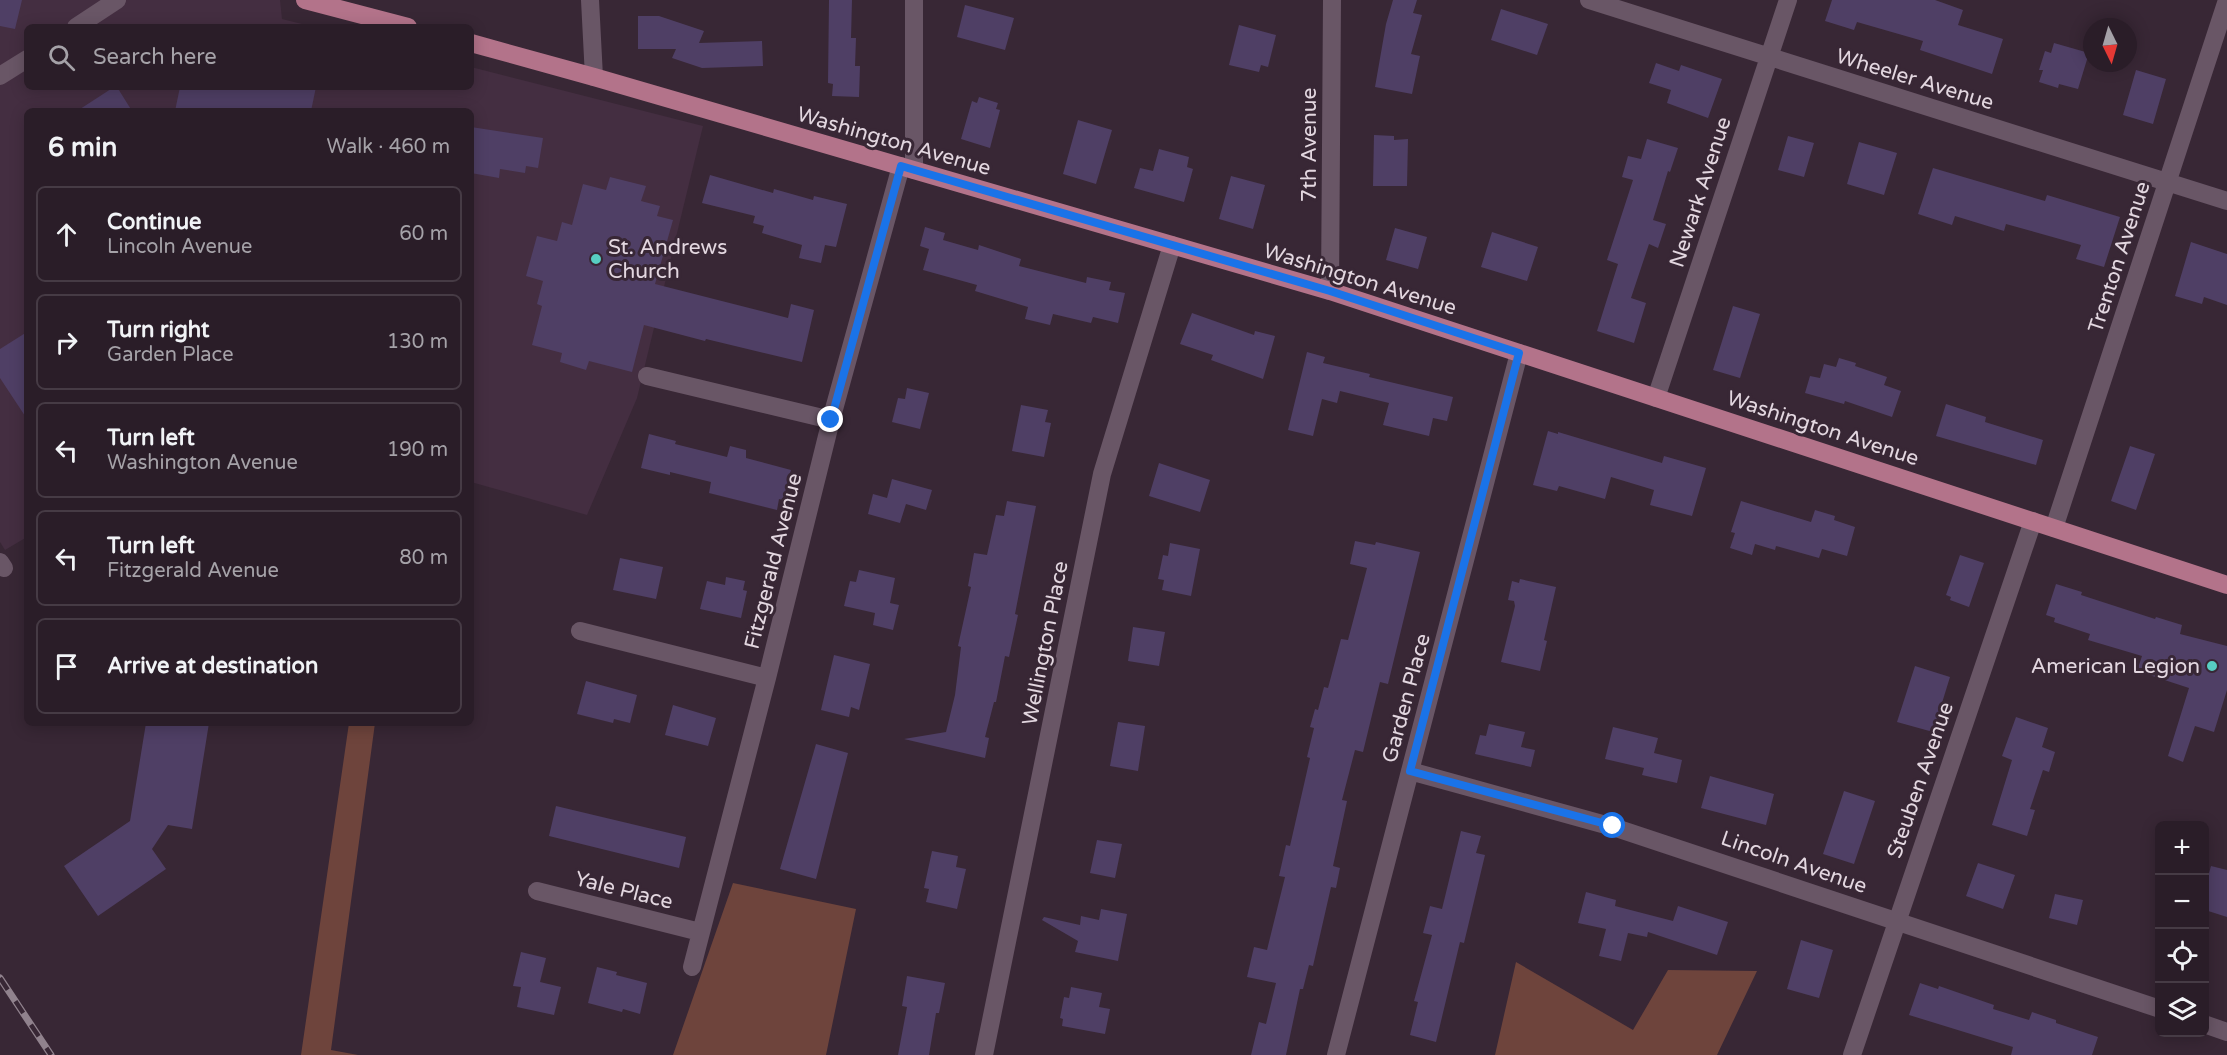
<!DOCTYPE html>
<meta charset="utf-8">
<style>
body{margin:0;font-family:"Varela Round",sans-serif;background:#362a34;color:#f1f3f6}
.controls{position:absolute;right:18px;bottom:18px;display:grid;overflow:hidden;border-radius:9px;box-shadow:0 3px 15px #0003}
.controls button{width:54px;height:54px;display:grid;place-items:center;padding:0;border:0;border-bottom:2px solid #463b45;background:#2a1d28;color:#f1f3f6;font:30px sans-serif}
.compass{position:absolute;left:2083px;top:18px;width:54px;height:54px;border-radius:50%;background:#2a1d28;box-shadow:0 3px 15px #0003;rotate:175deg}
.stop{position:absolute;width:18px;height:18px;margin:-14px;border:4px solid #1a73e8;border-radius:50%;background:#fff}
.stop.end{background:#1a73e8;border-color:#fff;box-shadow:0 2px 6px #0008}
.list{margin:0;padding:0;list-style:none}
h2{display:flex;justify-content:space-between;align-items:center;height:78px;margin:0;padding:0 24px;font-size:26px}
h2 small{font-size:20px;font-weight:400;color:#a5a2a8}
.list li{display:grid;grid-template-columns:39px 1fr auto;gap:18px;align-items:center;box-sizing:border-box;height:96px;margin:0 12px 12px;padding:0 12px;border:2px solid #463b45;border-radius:9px}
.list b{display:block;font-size:22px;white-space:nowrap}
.list p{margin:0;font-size:20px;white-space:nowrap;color:#a5a2a8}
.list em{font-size:20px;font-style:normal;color:#a5a2a8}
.icon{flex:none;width:33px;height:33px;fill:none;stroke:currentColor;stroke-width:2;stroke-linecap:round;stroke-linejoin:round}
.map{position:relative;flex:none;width:2227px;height:1055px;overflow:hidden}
.search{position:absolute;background:#2a1d28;box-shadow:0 3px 15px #0003;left:24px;top:24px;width:450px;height:66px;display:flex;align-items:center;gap:15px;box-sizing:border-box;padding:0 21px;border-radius:9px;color:#a5a2a8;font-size:22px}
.panel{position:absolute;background:#2a1d28;box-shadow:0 3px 15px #0003;left:24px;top:108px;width:450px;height:618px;border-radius:9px}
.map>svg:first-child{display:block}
.built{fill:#442e41}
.green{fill:#6e443c}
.building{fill:#4f3f65}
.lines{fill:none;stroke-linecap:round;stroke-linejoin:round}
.minor{stroke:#695666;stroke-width:18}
.major{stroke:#b3738a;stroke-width:18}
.rail-casing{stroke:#90828d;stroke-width:7}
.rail{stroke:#382735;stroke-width:4.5;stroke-dasharray:14;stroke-linecap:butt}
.route{stroke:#1a73e8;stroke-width:8}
.poi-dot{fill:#57cec2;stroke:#382735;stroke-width:2}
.labels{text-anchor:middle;stroke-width:6;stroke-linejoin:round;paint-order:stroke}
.street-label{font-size:21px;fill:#e3d7e0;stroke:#382735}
.poi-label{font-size:21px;fill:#e3d7e0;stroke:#382735;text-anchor:start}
</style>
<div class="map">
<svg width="2227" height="1055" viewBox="0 0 2227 1055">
<rect width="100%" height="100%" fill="#382735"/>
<path class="built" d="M0,0H280L282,19L314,27H27V87H471V67L703,126L637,398L587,515L471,482V111H27V537L5,550L0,542Z"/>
<path class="green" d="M349,723H375L331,1050L358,1055H301Z
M733,883L856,909L826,1055H673Z
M1516,962L1633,1030L1668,970L1757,971L1717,1055H1495Z"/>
<path class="building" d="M0,0H22L15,29L0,26Z
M829,0H852L851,38H856L855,66H860L859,97L832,96L833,84L828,83Z
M1393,0H1417L1413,13L1422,15L1411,54L1420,56L1412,94L1375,87L1386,24Z
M1832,0H1935L1963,10L1958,25L2003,39L1992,74L1920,50L1923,41L1857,22L1854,30L1825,21Z
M965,5L1014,18L1005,50L957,37Z
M1501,9L1548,24L1537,55L1491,40Z
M638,16H659L704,31L699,43L762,41L763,66L702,68L672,58L676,49H638Z
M1239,25L1276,35L1268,67L1261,65L1259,72L1229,65Z
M2054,43L2089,53L2078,89L2059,84L2058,88L2039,82L2043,70H2039L2045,51L2051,53Z
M1656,63L1679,71L1681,65L1722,79L1708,118L1667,103L1671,90L1649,83Z
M2136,70L2166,79L2153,124L2123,115Z
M114,87H117L132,111H77Z
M180,87H316L311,111H175Z
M979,97L998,103L996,109L1000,110L990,148L961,139L972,101L977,103Z
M1078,120L1112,130L1096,184L1063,174Z
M471,127L543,138L538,168L526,166L525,173L500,169L499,178L471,173Z
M1374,135L1394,136V140L1408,139L1407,186H1373Z
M1788,136L1814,143L1804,177L1778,170Z
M1647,139L1678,148L1670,172L1668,171L1653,220L1666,224L1658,248L1649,244L1631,298L1646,303L1634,343L1597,331L1618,264L1607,260L1633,180L1622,177L1628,156L1641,159Z
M1859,142L1897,153L1884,195L1847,184Z
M1159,149L1189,157L1187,167L1193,169L1184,202L1134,188L1140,168L1153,171Z
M1933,168L2045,201L2047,195L2120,217L2104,267L2076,259L2081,245L2006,224L2004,231L1955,216L1952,225L1918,214Z
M710,175L773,193L774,189L813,200L814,196L847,204L836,247L825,245L821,263L799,258L802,245L762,233L764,226L753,223L755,216L702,203Z
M1231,176L1265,185L1253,229L1219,219Z
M610,177L646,186L641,201L660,206L657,216L673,220L655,284L788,318L791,304L814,310L802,362L706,339L705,341L644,325L632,372L589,361L586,370L560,362L562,353L532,345L542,306L537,304L543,281L526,276L537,236L557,241L562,222L572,225L583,184L606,190Z
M925,227L945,233L943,240L978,250L979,245L1021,259L1019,266L1086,283L1087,277L1111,282L1109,290L1125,293L1118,323L1093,317L1091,323L1053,314L1050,325L1025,319L1028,307L975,291L977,285L923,270L929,249L920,246Z
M1395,228L1427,237L1418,269L1386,260Z
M1492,232L1538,247L1527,281L1481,267Z
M2191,242L2227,254V305L2204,297L2202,304L2175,296Z
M1733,306L1760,314L1740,378L1713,370Z
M1192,313L1254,335L1255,331L1275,336L1263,379L1211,360L1213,355L1180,344Z
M27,332V419L0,378V349Z
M1307,352L1325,357L1323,363L1370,374L1369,377L1453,397L1447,421L1433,418L1429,436L1383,425L1389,403L1340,391L1337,403L1322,399L1313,436L1288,430Z
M1839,358L1856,363L1855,366L1887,377L1884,385L1901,391L1892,417L1845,401L1844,404L1805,393L1810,376L1820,378L1824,364L1836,367Z
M907,388L929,393L920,429L892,422L898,398L905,399Z
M1946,404L1986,417L1985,422L2043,440L2036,465L1936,436Z
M1021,405L1048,410L1045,422L1051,423L1044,457L1012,451Z
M1548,431L1558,434V432L1662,463L1664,456L1706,468L1692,516L1650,505L1654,490L1611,477L1605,499L1559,486L1557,491L1533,485Z
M649,434L676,441L675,444L727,457L730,446L746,450V458L791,470L783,500L779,499L777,510L709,493L711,482L670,472V475L641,468Z
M2130,446L2155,454L2136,510L2111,501Z
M1159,463L1210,480L1200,512L1149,496Z
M892,479L932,490L926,510L906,504L900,523L868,514L873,494L887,498Z
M1007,501L1036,506L1015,614L1018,615L1009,657L1005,656L996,702H994L985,737L989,738L985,758L904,739L946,732L955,695L961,647L958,646L971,587L968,586L974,553L987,555L996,515L1004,516Z
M1741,501L1811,522L1815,510L1835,516L1834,520L1855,527L1847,556L1822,549L1819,558L1776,546L1775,550L1755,544L1752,555L1730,548L1735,533L1731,532Z
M1355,541L1375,545L1376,542L1420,552L1388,684L1380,682L1363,752L1355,750L1342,800L1347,801L1333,866L1340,868L1336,888L1331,887L1313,966L1309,965L1303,989H1300L1286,1055H1251L1259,1022L1266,1024L1276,983L1247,977L1254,947L1267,950L1285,877L1279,876L1286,845L1290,846L1310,758L1307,757L1314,728L1310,727L1315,709L1318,710L1324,687L1328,688L1341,639L1348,640L1367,568L1350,564Z
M1170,543L1200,549L1191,596L1162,590L1164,580L1158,579L1163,555L1168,556Z
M1960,555L1984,563L1969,607L1950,600L1951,597L1946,595Z
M620,558L663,567L656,599L613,590Z
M859,570L895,578L890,603L899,605L893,630L873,625L875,613L844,606L850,581L856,582Z
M726,577L745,581L743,590L747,591L741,618L700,609L707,581L725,585Z
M1520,579L1556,587L1544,640L1547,641L1540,671L1501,662L1515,606L1514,601L1508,600L1512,581L1519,583Z
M2056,584L2082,592L2081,595L2155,619L2156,617L2182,625L2180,634L2227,646V690L2214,732L2195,726L2183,762L2168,756L2189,688L2137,671L2142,656L2088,640L2090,634L2054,622L2055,618L2046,615Z
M1133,627L1165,632L1159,666L1128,661Z
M834,655L870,664L859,710L851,707L849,717L821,710Z
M1915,666L1950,677L1933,732L1897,722Z
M586,681L637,695L630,723L614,719L613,723L577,714Z
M673,705L716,718L708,746L665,735Z
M2016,717L2048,728L2042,747L2055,752L2049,772L2043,770L2030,809L2035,810L2027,836L1992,825L2012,760L2002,756Z
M1118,722L1145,726L1138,771L1110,766Z
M146,723H209L192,829L168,825L152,849L166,869L98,916L64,866L130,821Z
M1489,724L1525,732L1521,747L1535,750L1531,767L1475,754L1480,735L1486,736Z
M1613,727L1658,738L1654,753L1682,760L1677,783L1642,775L1644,768L1605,759Z
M816,744L848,753L816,879L780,869Z
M1710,776L1774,794L1766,825L1701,808Z
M1844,791L1875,801L1854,864L1823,854Z
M556,806L686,837L679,868L549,836Z
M1461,831L1481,836L1476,853L1485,855L1464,943L1460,942L1436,1042L1410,1035L1418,1002L1414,1001L1432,935L1423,933L1430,906L1442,909Z
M1097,840L1122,844L1115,878L1090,873Z
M932,851L958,856L956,867L966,869L957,909L926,902L929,889L924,888Z
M1978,863L2015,875L2003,909L1966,896Z
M2211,866L2227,870V917L2205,910V888Z
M1586,892L1616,900L1615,906L1673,921L1678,906L1728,922L1717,955L1648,932L1647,937L1628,933L1621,961L1599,956L1606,929L1578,923Z
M2055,894L2083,900L2077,925L2049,918Z
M1101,909L1127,914L1118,961L1075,952L1078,941L1042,920L1044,917L1080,925L1081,916L1099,920Z
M1801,940L1833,950L1819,998L1787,989Z
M521,952L546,958L540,982L561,987L554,1015L517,1007L521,987L513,986Z
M597,967L617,972L616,975L647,983L640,1014L623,1009L622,1012L588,1003Z
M907,976L945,983L939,1013H936L929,1055H898L907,1007L902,1006Z
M1920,983L1938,989L1939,986L1994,1005L1993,1009L2029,1020L2032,1012L2056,1020V1023L2098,1037L2092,1055H2011L2013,1047L1909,1015Z
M1071,987L1102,993L1099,1007L1110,1009L1105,1034L1062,1026L1063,1019L1060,1018L1064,997L1069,998Z"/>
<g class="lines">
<path class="minor" d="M590,0L594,77
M1589,0L2227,201
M76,27L117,0
M0,76L27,59
M914,170V0
M1330,291L1332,0
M647,376L831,420
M1656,398L1788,0
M2054,528L2227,0
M0,562L4,568
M580,631L767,678
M1410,771L1613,827L2160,1009
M537,891L700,932
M692,967L767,678L831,420L901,166
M2204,1024L2227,1032
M984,1055L1102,474L1172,245
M1336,1055L1519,353
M1852,1055L2033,521"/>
<path class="major" d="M305,0L408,27
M471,43L594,77L1330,291L2227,585"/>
<defs>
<path id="rail" d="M0,978L51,1055"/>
</defs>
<use href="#rail" class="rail-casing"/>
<use href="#rail" class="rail"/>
</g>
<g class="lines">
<path class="route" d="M831,420L901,166L1330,291L1519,353L1410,771L1613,826"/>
</g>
<g class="poi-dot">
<circle cx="596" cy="259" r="6"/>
<circle cx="2212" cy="666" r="6"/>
</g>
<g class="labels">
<g class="street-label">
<text transform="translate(1915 79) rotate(17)" y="7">Wheeler Avenue</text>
<text transform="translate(894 141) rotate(16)" y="7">Washington Avenue</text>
<text transform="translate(1309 145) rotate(-90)" y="7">7th Avenue</text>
<text transform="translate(1700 192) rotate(-72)" y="7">Newark Avenue</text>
<text transform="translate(2119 257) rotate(-72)" y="7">Trenton Avenue</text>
<text transform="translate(1360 279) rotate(17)" y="7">Washington Avenue</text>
<text transform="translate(1823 428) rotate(18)" y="7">Washington Avenue</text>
<text transform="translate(773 561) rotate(-76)" y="7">Fitzgerald Avenue</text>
<text transform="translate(1045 643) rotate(-79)" y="7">Wellington Place</text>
<text transform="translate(1406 698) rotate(-75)" y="7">Garden Place</text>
<text transform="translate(1920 780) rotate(-71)" y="7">Steuben Avenue</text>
<text transform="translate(1794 862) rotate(19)" y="7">Lincoln Avenue</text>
<text transform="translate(624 890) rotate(14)" y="7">Yale Place</text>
</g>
<g class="poi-label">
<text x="608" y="254">St. Andrews<tspan x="608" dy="24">Church</tspan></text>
<text x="2200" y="673" text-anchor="end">American Legion</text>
</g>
</g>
</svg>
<div class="controls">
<button>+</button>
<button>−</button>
<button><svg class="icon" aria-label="locate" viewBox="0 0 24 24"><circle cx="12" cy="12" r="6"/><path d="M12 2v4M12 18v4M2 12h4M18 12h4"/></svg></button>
<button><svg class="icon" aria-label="layers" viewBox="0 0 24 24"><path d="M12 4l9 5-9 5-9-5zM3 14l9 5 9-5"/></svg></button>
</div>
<svg class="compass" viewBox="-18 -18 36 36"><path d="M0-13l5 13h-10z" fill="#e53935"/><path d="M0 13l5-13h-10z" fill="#a5a2a8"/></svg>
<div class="stop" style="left:1613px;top:826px"></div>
<div class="stop end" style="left:831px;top:420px"></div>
<div class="search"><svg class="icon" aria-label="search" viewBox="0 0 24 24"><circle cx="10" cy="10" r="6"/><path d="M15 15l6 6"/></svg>Search here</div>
<section class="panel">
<h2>6 min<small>Walk · 460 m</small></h2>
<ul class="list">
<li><svg class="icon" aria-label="ahead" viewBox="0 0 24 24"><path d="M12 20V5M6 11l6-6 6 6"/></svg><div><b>Continue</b><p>Lincoln Avenue</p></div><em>60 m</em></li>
<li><svg class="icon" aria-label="right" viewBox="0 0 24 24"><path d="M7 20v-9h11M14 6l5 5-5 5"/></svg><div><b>Turn right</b><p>Garden Place</p></div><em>130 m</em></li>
<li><svg class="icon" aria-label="left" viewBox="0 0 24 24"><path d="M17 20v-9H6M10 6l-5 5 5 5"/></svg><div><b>Turn left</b><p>Washington Avenue</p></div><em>190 m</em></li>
<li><svg class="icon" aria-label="left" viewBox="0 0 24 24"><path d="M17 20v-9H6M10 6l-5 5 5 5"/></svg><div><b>Turn left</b><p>Fitzgerald Avenue</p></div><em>80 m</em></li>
<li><svg class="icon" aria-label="arrive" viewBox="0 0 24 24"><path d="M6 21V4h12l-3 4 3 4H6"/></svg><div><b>Arrive at destination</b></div></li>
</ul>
</section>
</div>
